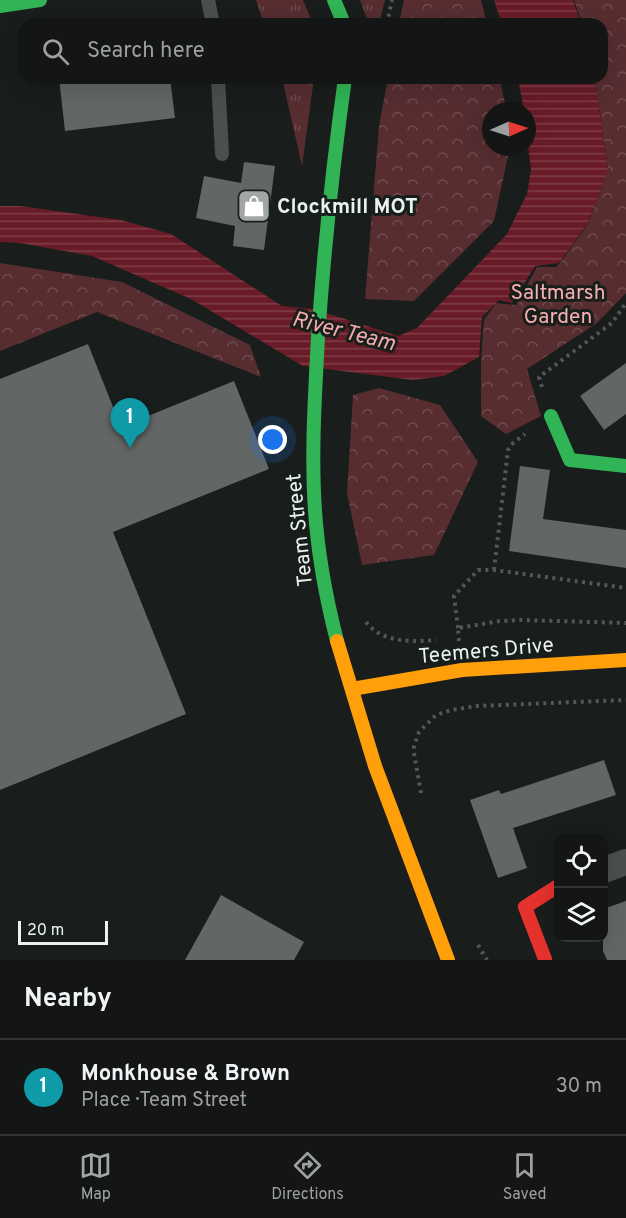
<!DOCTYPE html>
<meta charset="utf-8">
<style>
body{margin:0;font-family:Overpass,sans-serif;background:#202322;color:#f1f3f6}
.controls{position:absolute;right:18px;bottom:18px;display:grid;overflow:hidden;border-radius:12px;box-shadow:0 6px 24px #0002}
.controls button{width:54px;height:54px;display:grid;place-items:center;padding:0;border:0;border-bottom:2px solid #323534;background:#131614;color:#f1f3f6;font:30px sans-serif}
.compass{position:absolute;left:482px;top:102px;width:54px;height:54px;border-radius:50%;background:#131614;box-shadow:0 6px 24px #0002;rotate:87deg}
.scale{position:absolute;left:18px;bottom:15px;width:90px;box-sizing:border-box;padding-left:6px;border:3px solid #ebf1ee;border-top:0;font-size:16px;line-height:21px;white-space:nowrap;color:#ebf1ee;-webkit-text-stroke:4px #171f1b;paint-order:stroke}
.you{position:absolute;left:273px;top:440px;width:21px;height:21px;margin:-15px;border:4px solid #fff;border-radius:50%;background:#1a73e8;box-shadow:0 0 0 9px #1a73e833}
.badge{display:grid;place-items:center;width:39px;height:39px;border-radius:50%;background:#a2a7a4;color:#fff;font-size:20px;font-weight:700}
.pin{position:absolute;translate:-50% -50px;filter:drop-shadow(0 2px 3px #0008)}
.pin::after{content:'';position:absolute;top:32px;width:21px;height:18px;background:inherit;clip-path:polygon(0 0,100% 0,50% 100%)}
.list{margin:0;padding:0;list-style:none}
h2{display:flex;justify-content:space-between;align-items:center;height:78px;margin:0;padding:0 24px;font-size:26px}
h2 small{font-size:20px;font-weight:400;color:#9d9fa0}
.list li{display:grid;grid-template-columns:39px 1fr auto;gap:18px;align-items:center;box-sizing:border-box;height:96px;padding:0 24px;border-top:2px solid #323534}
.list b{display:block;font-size:22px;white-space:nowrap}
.list p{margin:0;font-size:20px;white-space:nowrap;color:#9d9fa0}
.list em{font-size:20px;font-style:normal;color:#9d9fa0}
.icon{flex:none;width:33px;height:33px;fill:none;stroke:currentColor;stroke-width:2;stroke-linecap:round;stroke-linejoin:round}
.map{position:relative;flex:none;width:626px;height:960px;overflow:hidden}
.search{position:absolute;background:#131614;box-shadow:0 6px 24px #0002;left:18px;right:18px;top:18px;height:66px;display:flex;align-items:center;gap:15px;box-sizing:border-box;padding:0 21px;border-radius:18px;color:#9d9fa0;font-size:22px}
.sheet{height:174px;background:#131614}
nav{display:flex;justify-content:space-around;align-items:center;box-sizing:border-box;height:84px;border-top:2px solid #323534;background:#131614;font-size:16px;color:#9d9fa0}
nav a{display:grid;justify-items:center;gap:3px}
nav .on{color:#a2a7a4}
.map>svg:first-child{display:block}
.grass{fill:url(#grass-tufts)}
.forest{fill:url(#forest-crowns)}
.water{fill:url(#water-rules)}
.building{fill:#626664}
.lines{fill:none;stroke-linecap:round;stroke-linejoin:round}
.path{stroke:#545756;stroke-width:4;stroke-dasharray:3 4.5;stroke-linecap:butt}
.lane{stroke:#4b4f4d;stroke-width:14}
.street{stroke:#4b4f4d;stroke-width:26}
.fast{stroke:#30b455;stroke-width:14}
.slow{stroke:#ff9f0a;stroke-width:14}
.jam{stroke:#e5322d;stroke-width:14}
.labels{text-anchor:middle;stroke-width:6;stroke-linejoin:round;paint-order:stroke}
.poi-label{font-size:21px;font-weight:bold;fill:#ebf1ee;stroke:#171f1b;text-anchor:start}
.park-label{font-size:21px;fill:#faaeb1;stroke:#171f1b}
.street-label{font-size:21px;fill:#ebf1ee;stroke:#171f1b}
.water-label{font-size:22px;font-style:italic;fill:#f5aaad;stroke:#171f1b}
</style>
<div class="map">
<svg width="626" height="960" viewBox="0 0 626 960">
<defs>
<pattern id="grass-tufts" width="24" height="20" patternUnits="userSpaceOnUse" patternTransform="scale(1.5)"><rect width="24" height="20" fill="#572d30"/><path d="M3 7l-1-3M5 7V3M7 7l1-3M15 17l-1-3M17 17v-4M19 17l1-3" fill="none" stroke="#6f4c4e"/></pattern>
<pattern id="forest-crowns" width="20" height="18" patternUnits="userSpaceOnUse" patternTransform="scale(1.5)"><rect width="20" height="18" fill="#572d30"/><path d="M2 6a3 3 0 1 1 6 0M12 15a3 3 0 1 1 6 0" fill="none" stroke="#6f4c4e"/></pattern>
<pattern id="water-rules" width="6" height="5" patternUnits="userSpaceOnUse" patternTransform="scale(1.5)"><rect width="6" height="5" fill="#691c28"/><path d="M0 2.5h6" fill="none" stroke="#7f3d48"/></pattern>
</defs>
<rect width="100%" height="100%" fill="#191d1b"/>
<path class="grass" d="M256,0H303L313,24H264Z
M360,0H385L379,24H369Z
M282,78H314L302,166Z"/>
<path class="forest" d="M404,0H481L487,24H399Z
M574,0H626V293L597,323L527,369L541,416L506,434L481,416V361L484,320L496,303L516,305L537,267H557L588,224L608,169L595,78H602V24H582Z
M388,78H499L507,111H491V147H510L494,221L414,301L365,299L379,126Z
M0,263L122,282L250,345L261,377L97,312L0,351Z
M379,388L440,405L478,462L434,555L362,565L347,493L353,395Z"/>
<path class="water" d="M494,0H573L581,24H502Z
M518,78H595L608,170L588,223L559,263L535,266L512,303L499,300L482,317L479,357L444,376L413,380L303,366L191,299L92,256L20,243L0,242V206H20L121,220L171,234L282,306L314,309L398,336L417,328L507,234L527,194L531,170L527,136V111H524Z"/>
<path class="building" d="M59,78H170L175,118L65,131Z
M244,162L275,166L264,250L233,246L235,226L196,218L204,176L241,183Z
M88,344L121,427L234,381L269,469L113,532L186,714L0,790V379Z
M626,363V414L604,430L580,396Z
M520,466L550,470L543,519L626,530V568L509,551Z
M604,760L616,795L513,828L527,868L498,878L470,800L499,790L501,794Z
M221,895L304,942L294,960H185Z
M626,901V960H607L603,951V909Z"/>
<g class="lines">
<path class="path" d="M387,24L392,0
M542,387L539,377L612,323L626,303
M494,570L508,450L513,443L525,434
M366,622C382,643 412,642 436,640
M458,628L454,596L478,570H494L626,588
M459,641L458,628L500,621L521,620L626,623
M421,793L414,753V746L419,732L436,715L451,710L477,706L626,700
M478,945L487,960"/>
<path class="lane" d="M208,0L213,24
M218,78L222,154"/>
<path class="street" d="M604,870L626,862"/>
<path class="fast" d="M334,0L344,24
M0,6L40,0
M551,416L570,460L626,466
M337,641C326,598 318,555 315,511C311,453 315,395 318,337C324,250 333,164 345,78"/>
<path class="slow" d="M337,641L375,766L448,960
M352,689L462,670L626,660"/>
<path class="jam" d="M545,959L525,907L558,886"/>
</g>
<defs>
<symbol id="shop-square" viewBox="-11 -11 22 22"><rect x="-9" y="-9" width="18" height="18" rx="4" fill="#a2a7a4" stroke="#171f1b"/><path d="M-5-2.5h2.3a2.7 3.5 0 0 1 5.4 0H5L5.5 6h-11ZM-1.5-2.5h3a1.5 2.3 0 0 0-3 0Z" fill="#fff"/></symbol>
</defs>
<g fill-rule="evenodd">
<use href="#shop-square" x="235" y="187" width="38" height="38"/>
</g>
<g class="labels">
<g class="poi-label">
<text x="277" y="213">Clockmill MOT</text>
</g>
<g class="park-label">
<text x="558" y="299">Saltmarsh<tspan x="558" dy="24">Garden</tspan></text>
</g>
<g class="street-label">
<text transform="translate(299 530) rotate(-96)" y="7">Team Street</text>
<text transform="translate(486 650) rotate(-5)" y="7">Teemers Drive</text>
</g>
<g class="water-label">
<text transform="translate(344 330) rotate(14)" y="8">River Team</text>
</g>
</g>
</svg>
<div class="controls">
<button><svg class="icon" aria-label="locate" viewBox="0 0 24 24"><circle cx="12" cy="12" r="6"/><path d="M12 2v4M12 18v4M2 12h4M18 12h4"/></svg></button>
<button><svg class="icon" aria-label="layers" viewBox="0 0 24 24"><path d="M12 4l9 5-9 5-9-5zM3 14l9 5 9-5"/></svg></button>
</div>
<svg class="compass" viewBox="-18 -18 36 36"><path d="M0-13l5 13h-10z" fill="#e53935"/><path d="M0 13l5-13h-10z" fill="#9d9fa0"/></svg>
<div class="scale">20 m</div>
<div class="you"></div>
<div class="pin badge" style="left:130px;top:448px;background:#0f9aa8">1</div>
<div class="search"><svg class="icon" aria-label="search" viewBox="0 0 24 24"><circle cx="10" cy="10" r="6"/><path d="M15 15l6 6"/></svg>Search here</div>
</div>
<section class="sheet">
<h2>Nearby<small></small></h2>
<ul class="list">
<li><span class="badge" style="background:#0f9aa8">1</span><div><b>Monkhouse &amp; Brown</b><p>Place · Team Street</p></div><em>30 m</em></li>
</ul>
</section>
<nav>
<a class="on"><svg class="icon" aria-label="map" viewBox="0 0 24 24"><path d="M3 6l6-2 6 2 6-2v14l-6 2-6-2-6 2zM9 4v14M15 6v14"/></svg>Map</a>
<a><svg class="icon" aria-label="directions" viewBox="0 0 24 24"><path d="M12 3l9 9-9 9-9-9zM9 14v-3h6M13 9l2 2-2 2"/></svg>Directions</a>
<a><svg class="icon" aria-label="saved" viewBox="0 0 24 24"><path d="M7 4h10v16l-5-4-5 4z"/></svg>Saved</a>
</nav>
